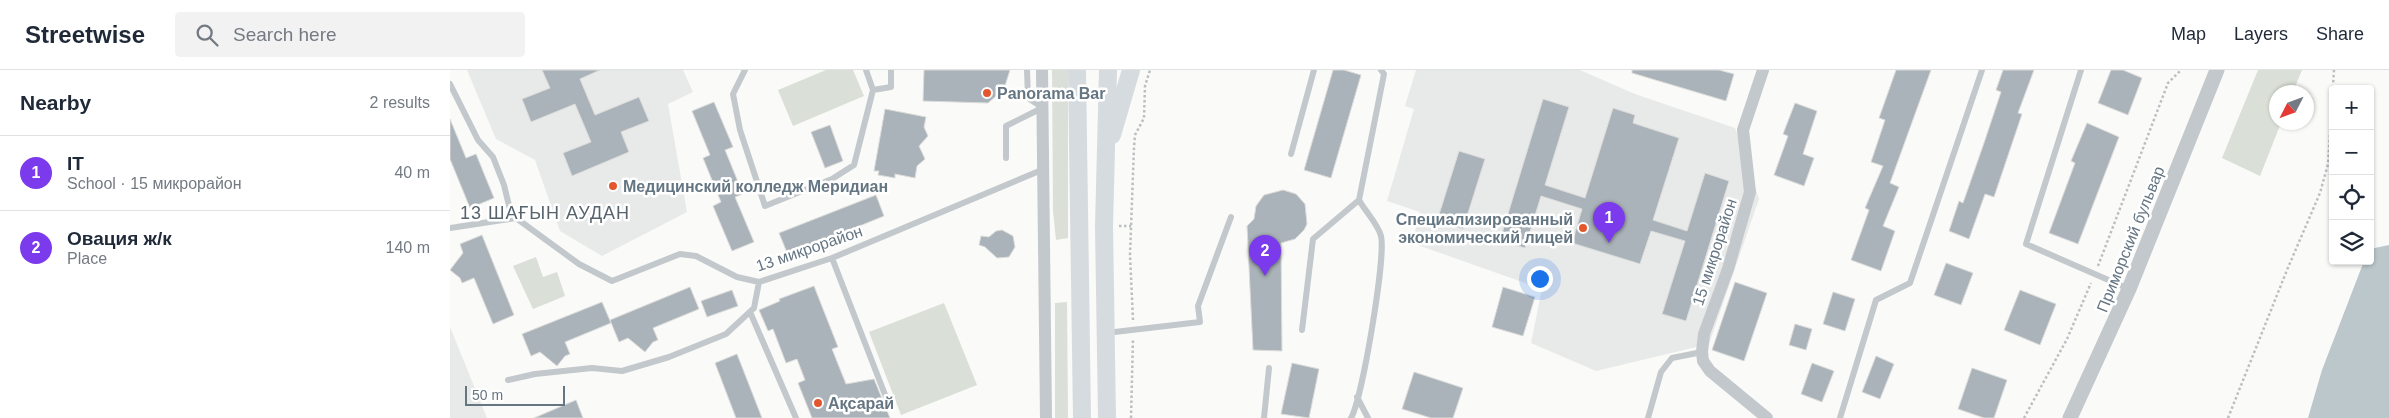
<!DOCTYPE html>
<meta charset="utf-8">
<style>
body{margin:0;font-family:Arial,sans-serif;background:#f2f2f3;color:#1f2937}
.controls{position:absolute;right:15px;top:15px;display:grid;overflow:hidden;border-radius:5px;box-shadow:0 1px 4px #0004}
.controls button{width:45px;height:45px;display:grid;place-items:center;padding:0;border:0;border-bottom:1px solid #e0e1e3;background:#fff;color:#1f2937;font:25px sans-serif}
.compass{position:absolute;left:1819px;top:15px;width:45px;height:45px;border-radius:50%;background:#fff;box-shadow:0 1px 4px #0004;rotate:228deg}
.scale{position:absolute;left:15px;bottom:12px;width:100px;box-sizing:border-box;padding-left:5px;border:2px solid #657683;border-top:0;font-size:14px;line-height:18px;white-space:nowrap;color:#657683;-webkit-text-stroke:4px #fff;paint-order:stroke}
.you{position:absolute;left:1089px;top:208px;width:18px;height:18px;margin:-12px;border:4px solid #fff;border-radius:50%;background:#1a73e8;box-shadow:0 0 0 8px #1a73e833}
.badge{display:grid;place-items:center;width:32px;height:32px;border-radius:50%;background:#7c3aed;color:#fff;font-size:16px;font-weight:700}
.pin{position:absolute;translate:-50% -41px;filter:drop-shadow(0 1px 2px #0008)}
.pin::after{content:'';position:absolute;top:26px;width:18px;height:15px;background:inherit;clip-path:polygon(0 0,100% 0,50% 100%)}
.list{margin:0;padding:0;list-style:none}
h2{display:flex;justify-content:space-between;align-items:center;height:65px;margin:0;padding:0 20px;font-size:21px}
h2 small{font-size:16px;font-weight:400;color:#747a83}
.list li{display:grid;grid-template-columns:32px 1fr auto;gap:15px;align-items:center;box-sizing:border-box;height:75px;padding:0 20px;border-top:1px solid #e0e1e3}
.list b{display:block;font-size:19px;white-space:nowrap}
.list p{margin:0;font-size:16px;white-space:nowrap;color:#747a83}
.list em{font-size:16px;font-style:normal;color:#747a83}
.icon{flex:none;width:28px;height:28px;fill:none;stroke:currentColor;stroke-width:2;stroke-linecap:round;stroke-linejoin:round}
.map{position:relative;flex:none;width:1939px;height:348px;overflow:hidden}
header{display:flex;align-items:center;gap:30px;box-sizing:border-box;height:70px;padding:0 25px;background:#fff;border-bottom:1px solid #e0e1e3}
header strong{font-size:24px}
nav{display:flex;gap:28px;margin-inline-start:auto;font-size:18px}
.search{width:350px;height:45px;background:#f2f2f3;display:flex;align-items:center;gap:12px;box-sizing:border-box;padding:0 18px;border-radius:5px;color:#747a83;font-size:19px}
main{display:flex}
aside{flex:1;background:#fff}
.map>svg:first-child{display:block}
.built{fill:#e8e9e9}
.green{fill:#dadfd7}
.water{fill:#bbc7cb}
.building{fill:#aab3b9;stroke:#dcdcda}
.lines{fill:none;stroke-linecap:round;stroke-linejoin:round}
.path{stroke:#bbbfc2;stroke-width:2.5;stroke-dasharray:2.5 2.5;stroke-linecap:butt}
.service{stroke:#c3c8cc;stroke-width:6}
.minor{stroke:#c3c8cc;stroke-width:12}
.tertiary{stroke:#c3c8cc;stroke-width:15}
.secondary{stroke:#d6dbdf;stroke-width:18}
.poi-dot{fill:#e4572e;stroke:#fff;stroke-width:2}
.labels{text-anchor:middle;stroke-width:5;stroke-linejoin:round;paint-order:stroke}
.poi-label{font-size:16px;font-weight:bold;fill:#657683;stroke:#fff;text-anchor:start}
.street-label{font-size:16px;fill:#657683;stroke:#fff}
.neighbourhood-label{font-size:18px;letter-spacing:1px;fill:#57646e;stroke:#fff}
</style>
<header>
<strong>Streetwise</strong>
<div class="search"><svg class="icon" aria-label="search" viewBox="0 0 24 24"><circle cx="10" cy="10" r="6"/><path d="M15 15l6 6"/></svg>Search here</div>
<nav><a>Map</a><a>Layers</a><a>Share</a></nav>
</header>
<main>
<aside>
<h2>Nearby<small>2 results</small></h2>
<ul class="list">
<li><span class="badge">1</span><div><b>IT</b><p>School · 15 микрорайон</p></div><em>40 m</em></li>
<li><span class="badge">2</span><div><b>Овация ж/к</b><p>Place</p></div><em>140 m</em></li>
</ul>
</aside>
<div class="map">
<svg width="1939" height="348" viewBox="0 0 1939 348">
<rect width="100%" height="100%" fill="#fafaf8"/>
<path class="built" d="M17,0H233L243,22L218,34L237,142L152,186L110,161L85,90L46,69Z
M966,0H1130L1185,24L1285,58L1309,129L1259,274L1146,301L1081,273L1092,219L962,173L970,142L937,131L964,39L955,36Z
M0,257L37,348H0Z"/>
<path class="green" d="M376,0H403L414,26L343,56L328,20Z
M602,0H618V168L606,170L603,141Z
M1808,0H1852L1843,22H1826V52L1831,53L1810,106L1772,88Z
M86,187L93,207L107,202L115,226L83,239L63,196Z
M617,232L618,348H605V233Z
M494,233L527,315L451,345L419,262Z"/>
<path class="water" d="M1939,175V348H1858L1872,300L1914,191H1920V179Z"/>
<path class="building" d="M92,0H150L130,9L145,45L189,27L199,51L171,62L179,82L122,106L113,83L141,72L125,34L81,52L72,29L100,18Z
M474,0H560L554,19L538,33L473,31Z
M883,0H894L911,5L881,108L854,100Z
M1182,0H1269L1284,4L1276,31L1182,3Z
M1446,0H1481L1440,113L1449,117L1433,156L1445,161L1431,201L1401,190L1419,140L1415,138L1433,96L1421,92L1435,50L1429,48Z
M1553,0H1584L1568,43L1572,44L1544,127L1535,124L1519,169L1499,161L1509,131L1513,133L1534,73L1551,22L1546,20Z
M1661,0H1673L1692,8L1678,45L1648,33Z
M1093,29L1119,37L1095,115L1135,128L1163,38L1185,45L1183,53L1229,68L1203,150L1237,161L1255,103L1279,111L1236,251L1212,244L1235,171L1201,161L1190,194L1122,173L1132,139L1091,126L1075,178L1050,170Z
M264,32L283,77L275,80L293,124L285,127L304,172L282,181L263,136L271,132L253,88L260,85L242,41Z
M1345,33L1367,41L1353,84L1364,88L1354,116L1324,105L1338,66L1333,64Z
M435,39L476,47L474,57L478,66L469,76L475,89L467,96L465,108L445,104V108L428,105L429,101H424Z
M0,49L16,88L26,84L44,128L20,138L0,89Z
M1637,53L1669,67L1628,174L1599,163L1625,93L1621,91Z
M380,55L393,91L375,98L361,62Z
M1009,81L1035,89L1013,159L987,151Z
M833,120L846,124L855,134L857,154L854,160L845,169L831,173L832,281L803,280L797,156L804,149L806,136L814,125Z
M426,125L434,146L338,185L329,163Z
M552,160L563,166L565,177L559,187L547,188L535,177L529,175L531,166L539,167L546,161Z
M32,165L64,245L43,254L24,208L12,213L10,208L0,200L13,183L10,174Z
M1496,193L1523,203L1511,235L1484,225Z
M1285,212L1317,223L1294,291L1262,280Z
M364,216L388,277L382,279L396,314L424,309L440,348H362L348,313L355,310L347,289L336,293L323,259L318,261L309,240L330,231L329,229Z
M240,217L249,239L203,258L208,270L203,272L195,282L178,268L169,272L160,250Z
M1053,217L1085,227L1073,266L1042,257Z
M282,220L288,236L257,247L251,231Z
M1570,220L1606,234L1590,275L1554,260Z
M1383,222L1405,229L1395,261L1373,254Z
M152,232L161,253L115,272L120,284L115,286L107,296L90,282L81,286L72,264Z
M1345,254L1362,259L1356,280L1339,275Z
M287,284L312,348H286L265,293Z
M1426,286L1444,294L1430,329L1412,322Z
M842,293L869,299L859,348L831,344Z
M1362,293L1384,301L1372,332L1351,324Z
M1522,298L1557,310L1544,348H1534L1508,339Z
M964,302L1013,318L1003,348H981L952,339Z
M126,330L133,348H84Z"/>
<g class="lines">
<path class="path" d="M669,156H681
M1648,196L1718,13L1731,0
M683,250L680,185L684,77L685,65L694,48L695,16L700,0
M681,348L683,268
M1574,348L1617,269L1641,213
M1778,348L1837,200L1870,123L1878,94L1884,0"/>
<path class="service" d="M295,0L283,24L290,60L315,136L382,109L404,95L423,20
M416,0L423,20L441,17V0
M577,0L578,28L593,38
M1631,0L1576,174L1679,219
M0,14L28,70L43,87L54,115L62,148
M841,84L864,0
M556,88V56L592,38
M0,158L66,148L129,194L162,211L230,184L246,186L287,207L309,212L382,188L594,99
M382,188L439,335
M300,242L346,348
M852,260L863,169L909,130L934,4L931,0
M656,263L750,252L748,236L781,147
M58,310L85,304L142,298L172,301L219,287L276,264L304,238L309,212
M907,327L918,348
M814,348L819,298
M901,348C912,330 936,187 931,166C928,154 915,141 909,130
M1198,348L1211,302L1222,288L1252,282
M1390,348L1426,230L1460,213L1532,0"/>
<path class="minor" d="M592,0L596,348
M1313,0L1293,60L1300,122L1278,199L1254,264L1252,282L1253,291L1260,301L1317,348"/>
<path class="tertiary" d="M1620,348L1679,219L1767,0"/>
<path class="secondary" d="M627,0L632,348
M662,65L681,0
M657,348L654,156L658,0"/>
</g>
<g class="poi-dot">
<circle cx="537" cy="23" r="5"/>
<circle cx="163" cy="116" r="5"/>
<circle cx="1133" cy="158" r="5"/>
<circle cx="368" cy="333" r="5"/>
</g>
<g class="labels">
<g class="poi-label">
<text x="547" y="29">Panorama Bar</text>
<text x="173" y="122">Медицинский колледж Меридиан</text>
<text x="1123" y="155" text-anchor="end">Специализированный<tspan x="1123" dy="18">экономический лицей</tspan></text>
<text x="378" y="339">Ақсарай</text>
</g>
<g class="street-label">
<text transform="translate(1680 169) rotate(-68)" y="6">Приморский бульвар</text>
<text transform="translate(359 178) rotate(-19)" y="6">13 микрорайон</text>
<text transform="translate(1264 182) rotate(-72)" y="6">15 микрорайон</text>
</g>
<g class="neighbourhood-label">
<text x="95" y="149">13 ШАҒЫН АУДАН</text>
</g>
</g>
</svg>
<div class="controls">
<button>+</button>
<button>−</button>
<button><svg class="icon" aria-label="locate" viewBox="0 0 24 24"><circle cx="12" cy="12" r="6"/><path d="M12 2v4M12 18v4M2 12h4M18 12h4"/></svg></button>
<button><svg class="icon" aria-label="layers" viewBox="0 0 24 24"><path d="M12 4l9 5-9 5-9-5zM3 14l9 5 9-5"/></svg></button>
</div>
<svg class="compass" viewBox="-18 -18 36 36"><path d="M0-13l5 13h-10z" fill="#e53935"/><path d="M0 13l5-13h-10z" fill="#747a83"/></svg>
<div class="scale">50 m</div>
<div class="you"></div>
<div class="pin badge" style="left:1159px;top:173px">1</div>
<div class="pin badge" style="left:815px;top:206px">2</div>
</div>
</main>
